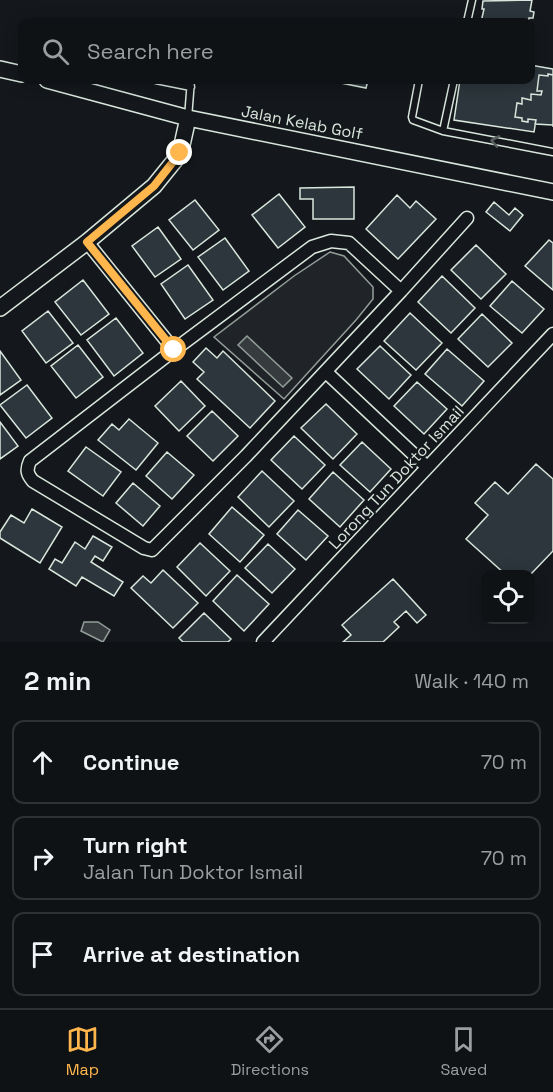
<!DOCTYPE html>
<meta charset="utf-8">
<style>
body{margin:0;font-family:"Space Grotesk",sans-serif;background:#1d2022;color:#f1f3f6}
.controls{position:absolute;right:18px;bottom:18px;display:grid;overflow:hidden;border-radius:12px;box-shadow:0 3px 15px #0003}
.controls button{width:54px;height:54px;display:grid;place-items:center;padding:0;border:0;border-bottom:2px solid #2f3234;background:#0f1215;color:#f1f3f6;font:30px sans-serif}
.stop{position:absolute;width:18px;height:18px;margin:-14px;border:4px solid #ffb74d;border-radius:50%;background:#fff}
.stop.end{background:#ffb74d;border-color:#fff;box-shadow:0 2px 6px #0008}
.list{margin:0;padding:0;list-style:none}
h2{display:flex;justify-content:space-between;align-items:center;height:78px;margin:0;padding:0 24px;font-size:26px}
h2 small{font-size:20px;font-weight:400;color:#9b9ea0}
.list li{display:grid;grid-template-columns:39px 1fr auto;gap:18px;align-items:center;box-sizing:border-box;height:84px;margin:0 12px 12px;padding:0 12px;border:2px solid #2f3234;border-radius:12px}
.list b{display:block;font-size:22px;white-space:nowrap}
.list p{margin:0;font-size:20px;white-space:nowrap;color:#9b9ea0}
.list em{font-size:20px;font-style:normal;color:#9b9ea0}
.icon{flex:none;width:33px;height:33px;fill:none;stroke:currentColor;stroke-width:2;stroke-linecap:round;stroke-linejoin:round}
.map{position:relative;flex:none;width:553px;height:642px;overflow:hidden}
.search{position:absolute;background:#0f1215;box-shadow:0 3px 15px #0003;left:18px;right:18px;top:18px;height:66px;display:flex;align-items:center;gap:15px;box-sizing:border-box;padding:0 21px;border-radius:12px;color:#9b9ea0;font-size:22px}
.sheet{height:366px;background:#0f1215}
nav{display:flex;justify-content:space-around;align-items:center;box-sizing:border-box;height:84px;border-top:2px solid #2f3234;background:#0f1215;font-size:16px;color:#9b9ea0}
nav a{display:grid;justify-items:center;gap:3px}
nav .on{color:#ffb74d}
.map>svg:first-child{display:block}
.green{fill:#202428;stroke:#939e99;stroke-width:1.5}
.water{fill:#363b3e;stroke:#939e99;stroke-width:1.5}
.building{fill:#2c363c;stroke:#d8e6dc;stroke-width:1.5}
.lines{fill:none;stroke-linecap:round;stroke-linejoin:round}
.service-casing{stroke:#d8e6dc;stroke-width:9}
.minor-casing{stroke:#d8e6dc;stroke-width:15}
.tertiary-casing{stroke:#d8e6dc;stroke-width:18}
.service{stroke:#14181c;stroke-width:6}
.minor{stroke:#14181c;stroke-width:12}
.tertiary{stroke:#14181c;stroke-width:15}
.oneway{stroke:#59605f}
.route{stroke:#ffb74d;stroke-width:8}
.labels{text-anchor:middle;stroke-width:4.5;stroke-linejoin:round;paint-order:stroke}
.street-label{font-size:16px;fill:#d8e6dc;stroke:#14181c}
</style>
<div class="map">
<svg width="553" height="642" viewBox="0 0 553 642">
<rect width="100%" height="100%" fill="#14181c"/>
<path class="green" d="M330,252L344,256L373,287V299L356,320L284,399L214,337L294,276Z"/>
<path class="water" d="M247,336L292,378L283,387L238,345Z
M84,622H98L110,630L103,642L81,631Z"/>
<path class="building" d="M532,0L530,11L534,12L533,18H529L528,22H481L484,9H482L483,1Z
M530,65L553,69V75L548,74V76L539,75L537,91H542L541,95L531,94V100L522,98V104L517,103L515,117L522,118V121L528,122V119L536,120L534,132L454,120L460,80H530Z
M548,74L553,75V127V125L535,124L536,120L528,119V122L522,121V118L515,117L517,103L522,104V98L531,100V94L541,95L542,91H537L539,75L548,76Z
M326,80H368L366,88Z
M354,187V219H313V199H300V188Z
M279,194L305,227L278,248L252,215Z
M397,195L410,208L416,201L436,219L398,259L366,229Z
M195,200L219,230L193,250L169,220Z
M494,202L509,215L515,208L523,215L510,231L486,212Z
M158,227L181,259L155,277L132,246Z
M225,238L249,271L223,290L198,257Z
M549,240L553,243V290L525,266Z
M476,245L506,274L481,299L451,270Z
M188,265L213,300L185,319L161,284Z
M442,276L475,308L451,333L418,302Z
M83,280L109,314L81,335L55,302Z
M512,281L544,309L522,333L490,306Z
M48,311L73,343L46,363L22,331Z
M410,313L442,343L416,370L384,341Z
M482,314L512,343L488,367L458,339Z
M116,318L143,353L114,376L87,340Z
M78,345L103,377L76,398L51,366Z
M380,346L411,375L389,399L357,369Z
M206,348L217,358L223,351L275,401L250,428L197,379L204,372L193,362Z
M447,349L484,381L462,406L425,374Z
M0,351L21,380L0,395Z
M181,381L205,406L179,431L155,406Z
M417,382L447,409L424,434L394,406Z
M27,385L52,418L26,438L0,405Z
M326,404L357,434L333,459L301,428Z
M212,411L238,436L213,461L187,436Z
M129,419L158,443L136,470L98,440L112,424L119,430Z
M0,422L18,446L0,459Z
M294,436L325,465L302,489L271,460Z
M362,442L391,469L370,492L340,465Z
M86,447L121,472L103,496L68,471Z
M167,452L194,475L172,499L146,476Z
M536,464L553,479V551L530,575L505,574L466,539L488,515L475,503L495,482L508,494Z
M262,471L294,501L269,527L238,497Z
M333,472L364,500L340,527L309,499Z
M133,483L160,506L143,526L116,503Z
M232,507L264,535L240,562L209,534Z
M32,509L62,527L40,563L0,538V532L11,515L24,523Z
M298,510L328,536L306,560L277,534Z
M93,536L112,547L103,561L95,556L91,562L123,582L114,596L82,577L76,586L49,569L55,559L62,563L75,542L85,549Z
M200,543L230,571L206,596L177,567Z
M268,544L295,569L272,593L245,568Z
M163,570L198,603L173,628L131,588L143,576L151,583Z
M237,575L269,604L244,631L213,601Z
M393,579L426,615L417,623L406,611L394,622L399,627L383,642H343L351,635L342,625Z
M204,613L231,639L228,642H183L179,638Z"/>
<g class="lines">
<defs>
<path id="service" d="M467,22L472,0
M156,80L191,87
M419,80L412,117L413,120L443,131
M454,80L443,131L553,152
M188,118L191,80"/>
<path id="minor" d="M87,242L174,350L312,247L331,241L349,243L401,291L467,218
M174,350L30,461C26,470 27,474 33,481L144,548L152,550L246,456L401,291
M326,372L427,467
M263,642L553,334"/>
<path id="tertiary" d="M0,69L22,74
M47,80L188,118L553,192
M0,308L87,242L154,186L180,154L188,118"/>
</defs>
<use href="#service" class="service-casing"/>
<use href="#minor" class="minor-casing"/>
<use href="#tertiary" class="tertiary-casing"/>
<use href="#service" class="service"/>
<use href="#minor" class="minor"/>
<use href="#tertiary" class="tertiary"/>
</g>
<defs><path id="oneway-chevron" d="M-2-3.5L2.5 0L-2 3.5" fill="none" stroke-width="1.6" stroke-linecap="round" stroke-linejoin="round" transform="scale(1.5)"/></defs>
<use class="oneway" href="#oneway-chevron" transform="translate(495 141) rotate(-170)"/>
<g class="lines">
<path class="route" d="M174,350L87,242L154,186L180,153"/>
</g>
<g class="labels">
<g class="street-label">
<text transform="translate(302 122) rotate(11)" y="6">Jalan Kelab Golf</text>
<text transform="translate(396 477) rotate(-47)" y="6">Lorong Tun Doktor Ismail</text>
</g>
</g>
</svg>
<div class="controls">
<button><svg class="icon" aria-label="locate" viewBox="0 0 24 24"><circle cx="12" cy="12" r="6"/><path d="M12 2v4M12 18v4M2 12h4M18 12h4"/></svg></button>
</div>
<div class="stop" style="left:174px;top:350px"></div>
<div class="stop end" style="left:180px;top:153px"></div>
<div class="search"><svg class="icon" aria-label="search" viewBox="0 0 24 24"><circle cx="10" cy="10" r="6"/><path d="M15 15l6 6"/></svg>Search here</div>
</div>
<section class="sheet">
<h2>2 min<small>Walk · 140 m</small></h2>
<ul class="list">
<li><svg class="icon" aria-label="ahead" viewBox="0 0 24 24"><path d="M12 20V5M6 11l6-6 6 6"/></svg><div><b>Continue</b></div><em>70 m</em></li>
<li><svg class="icon" aria-label="right" viewBox="0 0 24 24"><path d="M7 20v-9h11M14 6l5 5-5 5"/></svg><div><b>Turn right</b><p>Jalan Tun Doktor Ismail</p></div><em>70 m</em></li>
<li><svg class="icon" aria-label="arrive" viewBox="0 0 24 24"><path d="M6 21V4h12l-3 4 3 4H6"/></svg><div><b>Arrive at destination</b></div></li>
</ul>
</section>
<nav>
<a class="on"><svg class="icon" aria-label="map" viewBox="0 0 24 24"><path d="M3 6l6-2 6 2 6-2v14l-6 2-6-2-6 2zM9 4v14M15 6v14"/></svg>Map</a>
<a><svg class="icon" aria-label="directions" viewBox="0 0 24 24"><path d="M12 3l9 9-9 9-9-9zM9 14v-3h6M13 9l2 2-2 2"/></svg>Directions</a>
<a><svg class="icon" aria-label="saved" viewBox="0 0 24 24"><path d="M7 4h10v16l-5-4-5 4z"/></svg>Saved</a>
</nav>
